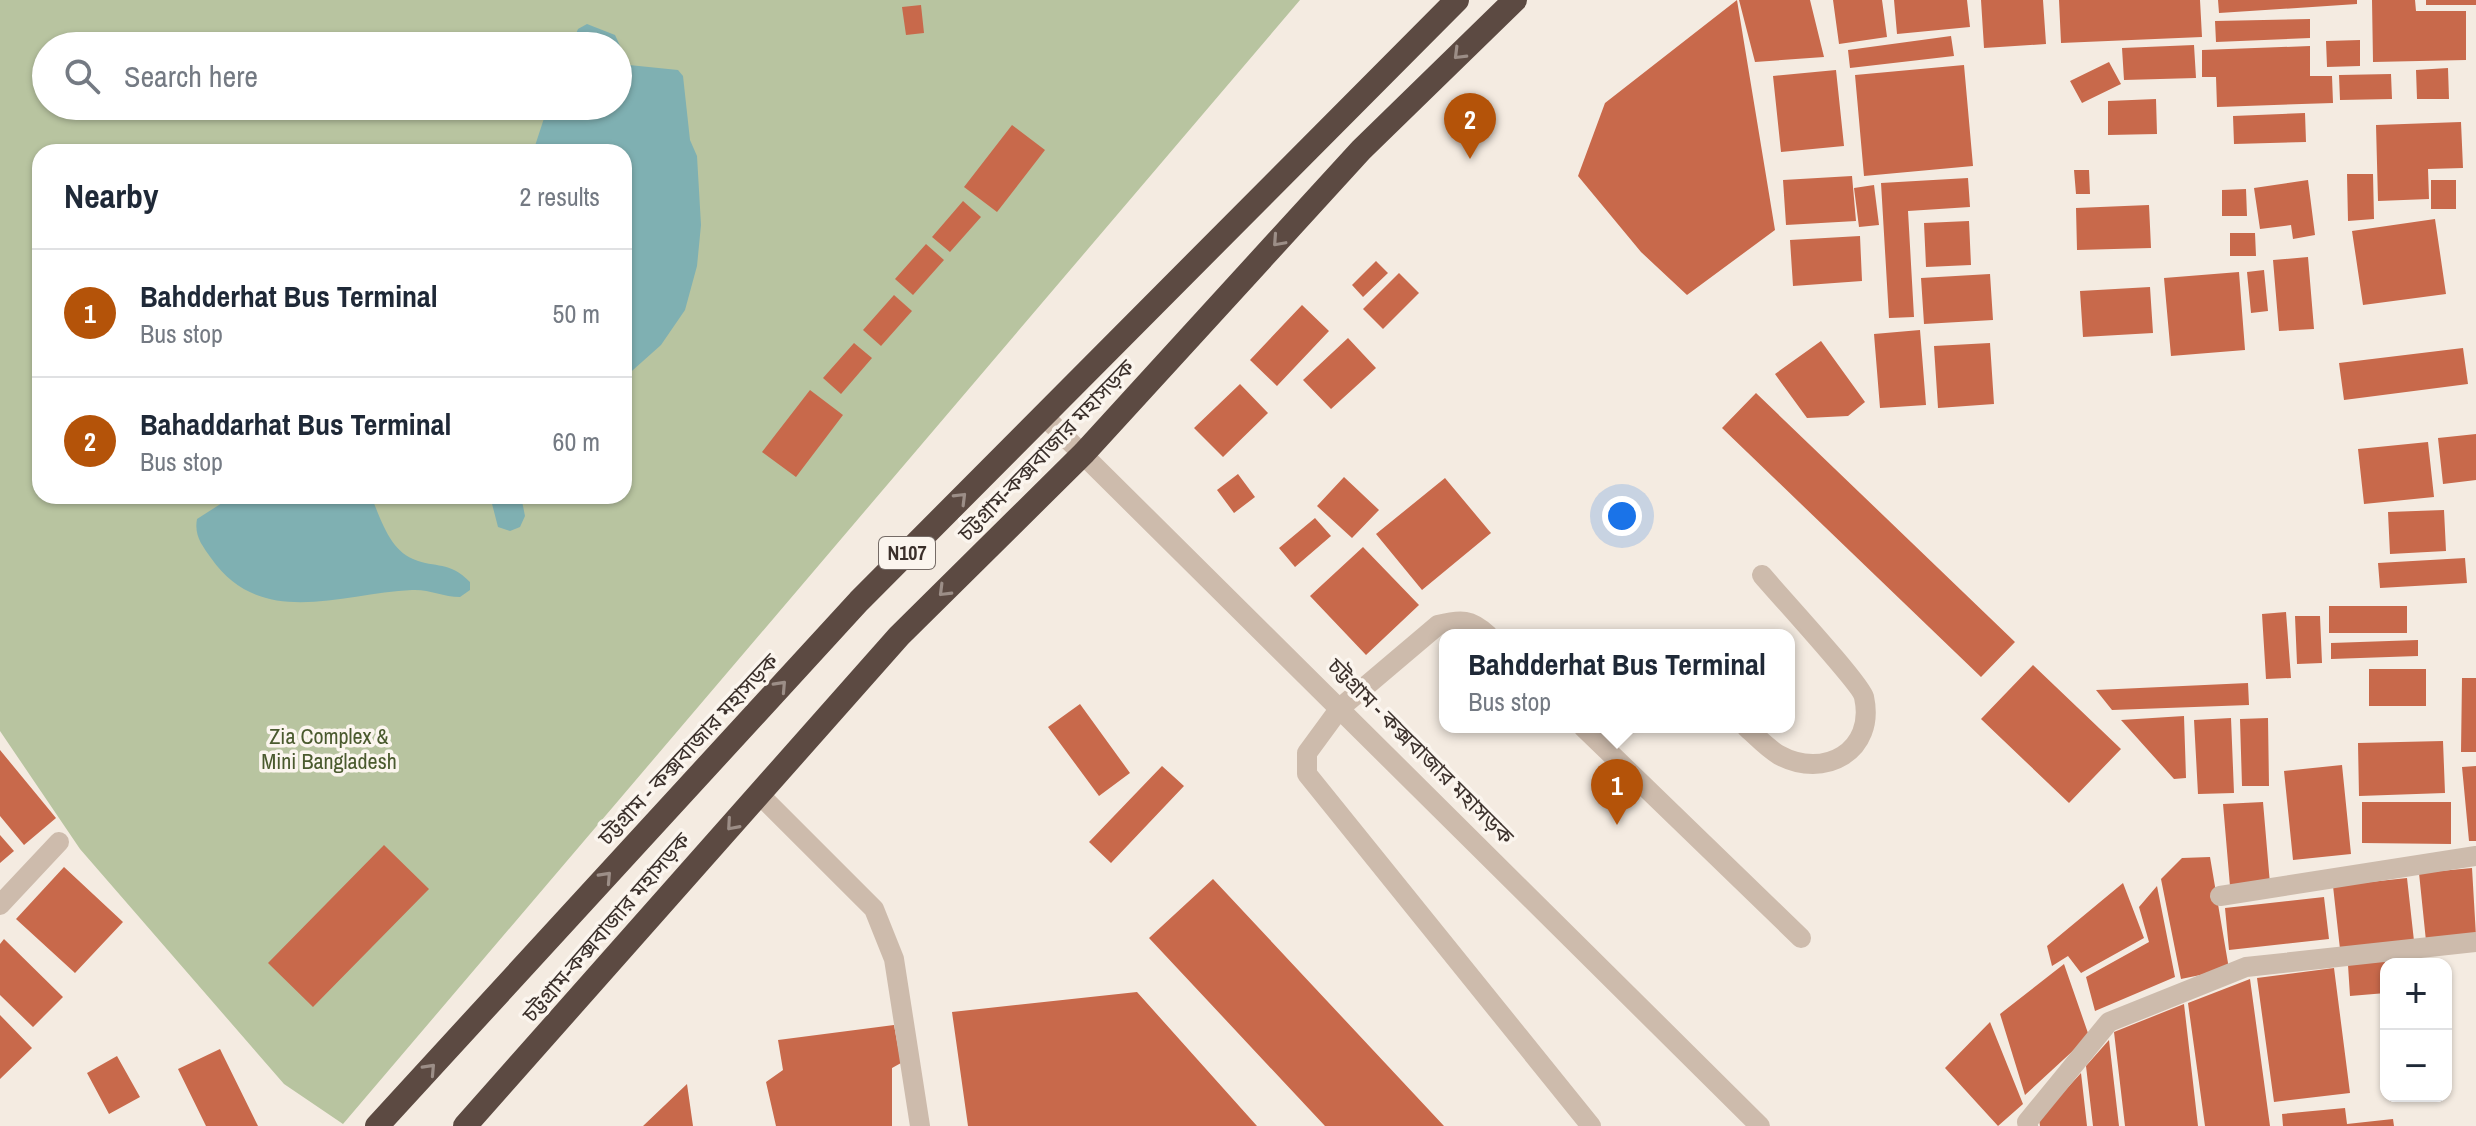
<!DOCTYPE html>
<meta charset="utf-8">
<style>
body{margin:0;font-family:"Archivo Narrow","Noto Sans Bengali",sans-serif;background:#f6f6f7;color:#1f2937}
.controls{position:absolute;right:24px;bottom:24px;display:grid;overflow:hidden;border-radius:16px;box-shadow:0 2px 6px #0004}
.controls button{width:72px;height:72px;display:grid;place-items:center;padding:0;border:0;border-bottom:2px solid #e0e1e3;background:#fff;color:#1f2937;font:40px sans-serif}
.you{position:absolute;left:1622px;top:516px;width:28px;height:28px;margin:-20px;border:6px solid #fff;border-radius:50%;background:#1a73e8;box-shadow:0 0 0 12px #1a73e833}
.badge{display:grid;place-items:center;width:52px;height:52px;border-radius:50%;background:#b45309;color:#fff;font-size:26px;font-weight:700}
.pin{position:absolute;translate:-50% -66px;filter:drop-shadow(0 2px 4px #0008)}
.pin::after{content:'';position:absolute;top:42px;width:28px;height:24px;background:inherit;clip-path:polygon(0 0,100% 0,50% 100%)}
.popup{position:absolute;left:1439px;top:629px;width:356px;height:104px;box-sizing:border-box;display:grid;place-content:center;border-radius:16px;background:#fff;filter:drop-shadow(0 2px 6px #0005);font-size:26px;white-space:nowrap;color:#747a83}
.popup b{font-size:30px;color:#1f2937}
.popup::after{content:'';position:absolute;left:50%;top:100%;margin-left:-16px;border:16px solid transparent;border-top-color:#fff}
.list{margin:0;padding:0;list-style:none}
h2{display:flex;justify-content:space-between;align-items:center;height:104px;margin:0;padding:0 32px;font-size:34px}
h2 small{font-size:26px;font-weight:400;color:#747a83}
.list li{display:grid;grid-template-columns:52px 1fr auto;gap:24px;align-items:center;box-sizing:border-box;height:128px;padding:0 32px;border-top:2px solid #e0e1e3}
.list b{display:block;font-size:30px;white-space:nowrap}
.list p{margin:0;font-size:26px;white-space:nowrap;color:#747a83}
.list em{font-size:26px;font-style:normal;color:#747a83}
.icon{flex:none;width:44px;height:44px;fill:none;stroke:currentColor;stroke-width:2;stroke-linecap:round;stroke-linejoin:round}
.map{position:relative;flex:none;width:2476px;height:1126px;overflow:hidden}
.search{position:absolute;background:#fff;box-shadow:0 2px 6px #0004;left:32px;top:32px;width:600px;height:88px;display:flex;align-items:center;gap:20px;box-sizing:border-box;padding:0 28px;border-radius:44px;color:#747a83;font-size:30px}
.panel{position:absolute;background:#fff;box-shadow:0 2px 6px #0004;left:32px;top:144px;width:600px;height:360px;border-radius:24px}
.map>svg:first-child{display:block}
.green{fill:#b8c4a0;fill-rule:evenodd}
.water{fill:#7fb0b2}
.building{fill:#c8694b}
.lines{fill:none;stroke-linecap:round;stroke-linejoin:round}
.minor{stroke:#cdbbac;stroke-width:20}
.highway{stroke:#5c4a42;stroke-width:24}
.oneway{stroke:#9c8e87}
.labels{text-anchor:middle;stroke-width:7;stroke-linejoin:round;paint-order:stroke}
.shield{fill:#fbf5ee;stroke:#756b66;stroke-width:2}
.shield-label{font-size:20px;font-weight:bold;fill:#3b302b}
.street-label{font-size:22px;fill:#3b302b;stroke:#fbf5ee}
.park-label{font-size:22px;fill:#4a5a2e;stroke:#fbf5ee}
</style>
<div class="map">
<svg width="2476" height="1126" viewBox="0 0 2476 1126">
<rect width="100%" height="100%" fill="#f4ebe1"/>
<path class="green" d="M0,0H1300L343,1124L284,1084L80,849L0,731ZM46,46H618V106H46ZM40,152H624V496H40Z"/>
<path class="water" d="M587,24L615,35L629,65L678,70L683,76L690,140L697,156L701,225L697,266L685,310L661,345L624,378V152H533L548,106H618V46H571L578,29Z
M233,496H371C380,517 389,549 413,559C437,569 448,560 470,582V590L460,597C443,597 429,589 412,590C342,593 261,630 211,558C202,545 194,536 197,519Z
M490,496H521L525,516L520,527L510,531L498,527Z"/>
<path class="building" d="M1737,0L1775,230L1687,295L1641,252L1578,176L1605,103Z
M1739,0H1810L1824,57L1755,62Z
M1833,0H1882L1887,37L1839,44Z
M1894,0H1967L1970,27L1897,34Z
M1981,0H2043L2046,44L1984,48Z
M2059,0H2200L2202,37L2061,43Z
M2218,0H2357V4L2219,13Z
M2372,0H2415L2416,11H2466V60L2373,62Z
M2426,0H2476V5H2426Z
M921,5L924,33L906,35L902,7Z
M2310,19V38L2216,42L2215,21Z
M1951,36L1954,56L1850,68L1848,50Z
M2360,40V66L2327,67L2326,41Z
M2194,45L2196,78L2124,80L2122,48Z
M2310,46V76H2332L2333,103L2217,107L2216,77H2202V50Z
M2109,62L2121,84L2082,103L2070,81Z
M1964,65L1973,166L1864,176L1855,75Z
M2448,68L2449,99H2417L2416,70Z
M1836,70L1844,146L1781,152L1773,76Z
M2391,74L2392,99L2340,100L2339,75Z
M2156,99L2157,134L2108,135V101Z
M2305,113L2306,142L2234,144L2233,116Z
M2461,122L2463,168L2428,169L2429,199L2378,201L2376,125Z
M1012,125L1045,150L997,212L964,187Z
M2074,170H2089L2090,194H2076Z
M2347,174H2373L2374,219L2348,221Z
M1852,176L1856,221L1786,225L1783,180Z
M1968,178L1970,207L1908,211L1914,317L1889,318L1881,183Z
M2308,180L2315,235L2293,239L2291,225L2260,229L2254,188Z
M2431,180H2456V209H2431Z
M1874,185L1879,225L1859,227L1854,188Z
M2246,189L2247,216H2222V190Z
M963,201L981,217L950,252L932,237Z
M2149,205L2151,248L2077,250L2076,208Z
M2435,219L2446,294L2363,305L2352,231Z
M1969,221L1971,265L1926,267L1924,223Z
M2230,233H2255L2256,256H2230Z
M1860,236L1862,281L1793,286L1790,240Z
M926,244L944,260L913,295L895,279Z
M2308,257L2314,329L2279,331L2273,260Z
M1376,261L1388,273L1363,297L1352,285Z
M2264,270L2268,311L2251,313L2247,272Z
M2239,272L2245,350L2171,356L2164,278Z
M1399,273L1419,293L1383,329L1363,309Z
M1990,274L1993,320L1924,324L1921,278Z
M2150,287L2153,333L2083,337L2080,291Z
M894,295L912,311L881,346L863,330Z
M1302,305L1329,331L1277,386L1250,360Z
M1920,330L1926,405L1880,408L1874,334Z
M1348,338L1376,368L1331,409L1303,380Z
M1821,341L1865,402L1848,416L1807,418L1775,374Z
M854,343L872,358L841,394L823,378Z
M1990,343L1994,404L1938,408L1934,346Z
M2463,348L2468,384L2344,400L2339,363Z
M1240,384L1268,413L1223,457L1194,428Z
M810,390L843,415L796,477L762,452Z
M1756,393L2015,642L1981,677L1722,428Z
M2476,434V480L2443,484L2438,438Z
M2428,442L2434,497L2364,504L2358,449Z
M1238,474L1255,497L1234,513L1217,490Z
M1344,477L1379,510L1352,538L1317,506Z
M1445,478L1491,533L1422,590L1376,534Z
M2444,510L2446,551L2390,554L2388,512Z
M1315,518L1331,536L1295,567L1279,548Z
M1363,547L1419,605L1366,655L1310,596Z
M2465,558L2467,583L2380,588L2378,563Z
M2329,606H2407V633H2329Z
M2286,612L2291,678L2266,679L2262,614Z
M2295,616H2320L2322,663L2297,664Z
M2418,640V656L2331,659V643Z
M2033,665L2121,749L2069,803L1981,719Z
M2369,669H2426V706H2369Z
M2462,678H2476V752H2461Z
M2248,683L2249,705L2112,710L2096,690Z
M1080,704L1130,773L1099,796L1048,727Z
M2184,716L2186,778L2174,779L2121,720Z
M2231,718L2234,793L2198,794L2194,720Z
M2268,718L2269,786H2242L2240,719Z
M2443,741L2445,793L2359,796L2358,743Z
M0,750L56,818L24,845L0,816Z
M2342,765L2351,854L2293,860L2284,771Z
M1162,766L1184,786L1111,863L1089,842Z
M2476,766V841H2469L2462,767Z
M2263,802L2270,884L2230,886L2223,804Z
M2362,802H2451V844L2362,843Z
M0,835L14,851L0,863Z
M384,845L429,889L313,1007L268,963Z
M2210,857L2229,969L2181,979L2161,879L2182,858Z
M64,867L123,922L75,973L16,919Z
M2472,868L2476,936L2426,941L2419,873Z
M2407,878L2414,941L2340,949L2333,886Z
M1213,879L1444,1126H1325L1149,938Z
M2123,883L2144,938L2081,973L2068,956L2052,966L2047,946Z
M2157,886L2175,977L2095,1011L2086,977L2149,942L2139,907Z
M2324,897L2329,939L2229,950L2225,908Z
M4,939L63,997L33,1027L0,995V944Z
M2385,961L2386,993L2350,996L2348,965Z
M2064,964L2089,1036L2025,1095L2000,1014Z
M2334,968L2350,1093L2274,1102L2257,978Z
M2250,979L2270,1126H2205L2188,1003Z
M1137,992L1257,1126H968L952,1012Z
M2184,1004L2198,1126H2125L2114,1032Z
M0,1015L32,1048L0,1079Z
M1990,1022L2023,1104L1998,1126L1945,1068Z
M894,1025L901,1063L892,1068V1126H776L766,1082L783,1070L778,1040Z
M2109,1040L2119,1126H2093L2086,1066Z
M220,1049L258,1126H206L178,1069Z
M117,1056L140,1097L109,1114L87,1073Z
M2081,1073L2087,1126H2040L2039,1119Z
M687,1084L693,1126H643Z
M2345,1108L2347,1124L2393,1119L2394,1126H2283L2282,1114Z"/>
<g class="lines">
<path class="minor" d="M1043,415L1760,1126
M1488,635C1471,619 1461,619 1438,625L1340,708L1307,753V774L1591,1126
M1583,727L1801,938
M1746,727C1756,736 1767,748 1779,755C1824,780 1876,751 1864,697C1861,684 1777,593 1762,575
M759,794L874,909L894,959L920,1126
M2220,896L2476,856
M0,905L59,842
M2028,1126L2027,1122L2109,1022L2246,967L2476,942"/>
<path class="highway" d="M377,1126L859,601L1457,0
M465,1126L899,636L1084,453L1361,150L1515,0"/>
</g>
<defs><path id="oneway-chevron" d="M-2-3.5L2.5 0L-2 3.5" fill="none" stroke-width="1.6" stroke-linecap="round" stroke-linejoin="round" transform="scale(2)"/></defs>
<g class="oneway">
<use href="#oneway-chevron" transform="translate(1459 54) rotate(135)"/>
<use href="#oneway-chevron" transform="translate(1278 241) rotate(132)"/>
<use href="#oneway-chevron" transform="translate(961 498) rotate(-45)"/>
<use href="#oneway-chevron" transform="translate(944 591) rotate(135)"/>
<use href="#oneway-chevron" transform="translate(781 686) rotate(-47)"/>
<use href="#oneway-chevron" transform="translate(732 825) rotate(131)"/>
<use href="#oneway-chevron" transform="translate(606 877) rotate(-47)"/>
<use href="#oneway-chevron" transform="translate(430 1069) rotate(-47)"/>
</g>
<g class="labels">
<rect class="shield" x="879" y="537" width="56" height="32" rx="6"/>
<g class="shield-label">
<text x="907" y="560">N107</text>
</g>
<g class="street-label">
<text transform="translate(1046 450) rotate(-46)" y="8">চট্টগ্রাম-কক্সবাজার মহাসড়ক</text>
<text transform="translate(688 749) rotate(-47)" y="8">চট্টগ্রাম - কক্সবাজার মহাসড়ক</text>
<text transform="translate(1421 751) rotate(45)" y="8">চট্টগ্রাম - কক্সবাজার মহাসড়ক</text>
<text transform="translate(606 927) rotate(-49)" y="8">চট্টগ্রাম-কক্সবাজার মহাসড়ক</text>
</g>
<g class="park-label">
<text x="329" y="744">Zia Complex &amp;<tspan x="329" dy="25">Mini Bangladesh</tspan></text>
</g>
</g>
</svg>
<div class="controls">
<button>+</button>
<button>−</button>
</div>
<div class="you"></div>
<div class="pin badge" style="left:1617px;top:825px">1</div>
<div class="popup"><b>Bahdderhat Bus Terminal</b>Bus stop</div>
<div class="pin badge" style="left:1470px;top:159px">2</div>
<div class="search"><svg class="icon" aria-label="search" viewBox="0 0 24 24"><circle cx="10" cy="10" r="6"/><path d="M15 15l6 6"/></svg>Search here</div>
<section class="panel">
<h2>Nearby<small>2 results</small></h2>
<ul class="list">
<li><span class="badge">1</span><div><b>Bahdderhat Bus Terminal</b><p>Bus stop</p></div><em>50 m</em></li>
<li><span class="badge">2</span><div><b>Bahaddarhat Bus Terminal</b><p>Bus stop</p></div><em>60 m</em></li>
</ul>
</section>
</div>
